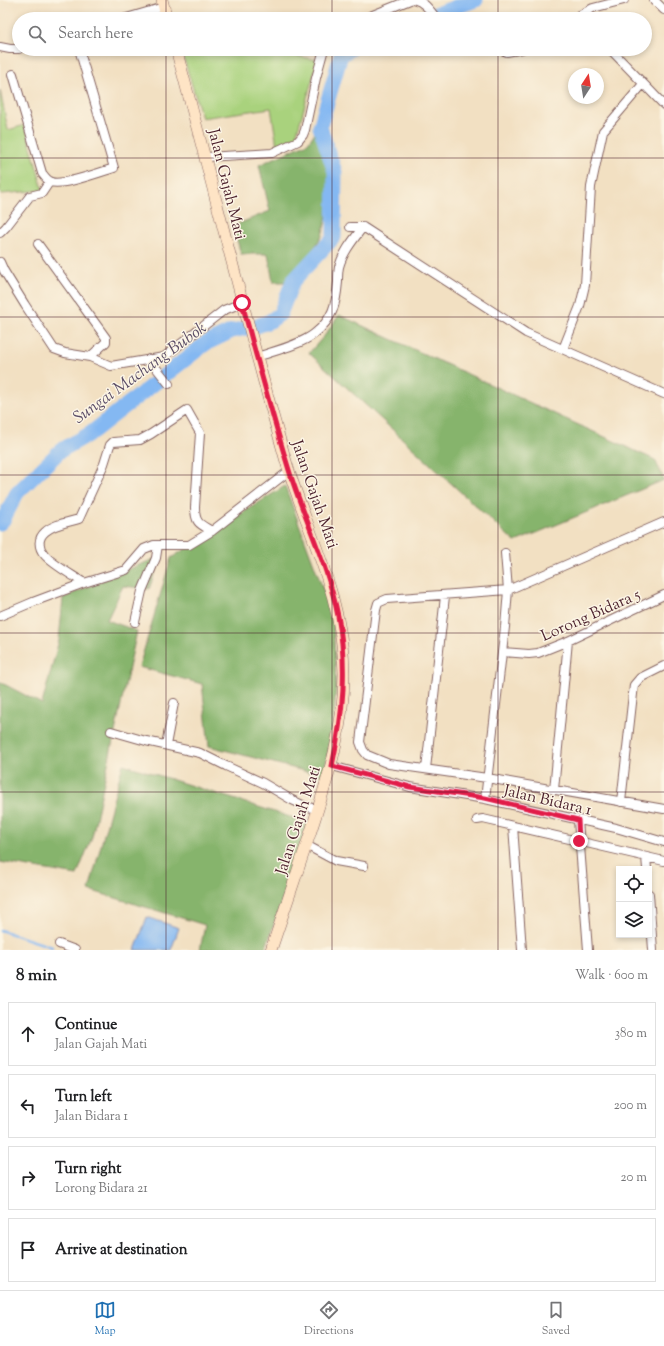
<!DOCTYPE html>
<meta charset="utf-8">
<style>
body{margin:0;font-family:"Sorts Mill Goudy",serif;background:#f2f2f2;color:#202124}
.controls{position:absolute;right:12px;bottom:12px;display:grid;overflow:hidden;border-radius:0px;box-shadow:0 2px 6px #0003}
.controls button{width:36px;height:36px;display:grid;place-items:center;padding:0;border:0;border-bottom:1px solid #e0e0e0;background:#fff;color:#202124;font:20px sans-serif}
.compass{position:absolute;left:568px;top:68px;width:36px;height:36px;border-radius:50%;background:#fff;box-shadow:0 2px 6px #0003;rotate:12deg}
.stop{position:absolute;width:12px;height:12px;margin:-9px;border:3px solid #e11d48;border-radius:50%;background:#fff}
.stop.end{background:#e11d48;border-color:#fff;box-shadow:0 1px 4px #0008}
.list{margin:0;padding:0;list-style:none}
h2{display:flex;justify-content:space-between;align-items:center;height:52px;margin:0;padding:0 16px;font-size:17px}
h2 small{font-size:13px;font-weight:400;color:#757577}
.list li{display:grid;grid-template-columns:26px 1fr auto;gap:12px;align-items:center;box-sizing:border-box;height:64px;margin:0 8px 8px;padding:0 8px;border:1px solid #e0e0e0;border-radius:0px}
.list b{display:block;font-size:15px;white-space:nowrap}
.list p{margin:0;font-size:13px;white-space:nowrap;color:#757577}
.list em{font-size:13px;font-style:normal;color:#757577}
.icon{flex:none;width:22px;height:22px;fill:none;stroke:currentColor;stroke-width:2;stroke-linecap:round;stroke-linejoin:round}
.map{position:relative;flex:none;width:664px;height:950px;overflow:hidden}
.search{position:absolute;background:#fff;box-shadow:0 2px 6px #0003;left:12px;right:12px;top:12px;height:44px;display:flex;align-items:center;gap:10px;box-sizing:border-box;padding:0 14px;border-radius:22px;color:#757577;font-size:15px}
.sheet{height:340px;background:#fff}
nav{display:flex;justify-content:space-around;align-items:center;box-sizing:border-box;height:56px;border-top:1px solid #e0e0e0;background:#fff;font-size:11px;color:#757577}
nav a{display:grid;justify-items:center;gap:2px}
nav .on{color:#1f6fb2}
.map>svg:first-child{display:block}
.green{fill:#a9d27d;stroke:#7a7854}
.forest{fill:#86b46c;stroke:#686a4c}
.water{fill:#84b8f2;stroke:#676c8e}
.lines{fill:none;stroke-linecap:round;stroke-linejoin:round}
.stream{stroke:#84b8f2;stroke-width:2.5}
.river{stroke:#84b8f2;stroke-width:15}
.street-casing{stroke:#856360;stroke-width:10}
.secondary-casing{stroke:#856360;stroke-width:12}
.street{stroke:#fff;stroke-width:8}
.secondary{stroke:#fee4c5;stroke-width:11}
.route{stroke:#e11d48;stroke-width:5}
.grid{fill:none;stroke:#4a1f2b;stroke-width:1;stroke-opacity:0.55}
.labels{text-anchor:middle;stroke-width:3;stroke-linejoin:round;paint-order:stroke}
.street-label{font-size:16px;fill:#4a1f2b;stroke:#fcf5e5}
.water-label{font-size:17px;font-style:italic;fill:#5b4d67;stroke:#fcf5e5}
</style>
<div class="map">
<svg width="664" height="950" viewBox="0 0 664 950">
<rect width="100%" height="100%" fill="#fcf5e5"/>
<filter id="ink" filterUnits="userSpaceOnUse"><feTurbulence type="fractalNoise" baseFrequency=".025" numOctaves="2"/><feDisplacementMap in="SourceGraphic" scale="8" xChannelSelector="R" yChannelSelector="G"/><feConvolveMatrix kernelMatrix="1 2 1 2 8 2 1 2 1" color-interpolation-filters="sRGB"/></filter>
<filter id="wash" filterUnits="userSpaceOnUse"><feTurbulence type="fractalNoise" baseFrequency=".012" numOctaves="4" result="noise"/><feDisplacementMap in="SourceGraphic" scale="16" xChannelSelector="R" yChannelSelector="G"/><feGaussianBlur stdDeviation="0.9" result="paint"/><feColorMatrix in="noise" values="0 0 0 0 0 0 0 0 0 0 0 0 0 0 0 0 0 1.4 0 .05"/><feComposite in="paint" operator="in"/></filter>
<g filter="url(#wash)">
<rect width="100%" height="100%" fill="#f2e0c2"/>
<path class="green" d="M181,49H259L318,60L296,136L277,146L271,108L202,118Z
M0,90L8,130L25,125L43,190L2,194L0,192Z"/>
<path class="forest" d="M316,131L330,176L327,216L322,236L308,258L287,282H273L268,254H241L233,226L270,211L259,165L308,143Z
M339,315L655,460L664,480L515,542L309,353L325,335Z
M285,486L333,616L336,687L332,736L323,776L209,746L202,684L139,667L171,558Z
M160,557L149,589L123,586L107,620L137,631L92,837L77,875L0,862V682L42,704L59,640L63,598L126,570Z
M123,764L309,823L265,950H200L205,925L89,890Z"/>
<path class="water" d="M147,917L179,928L171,950H135Z"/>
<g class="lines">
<path class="stream" d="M0,930L52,947"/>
<path class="river" d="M421,19L476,0
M0,523L3,520L17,493L60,451L91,433L205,344L232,331L257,326L270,321L280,314L293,281L334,237L335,172L320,127L341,55L351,49"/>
</g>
</g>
<g filter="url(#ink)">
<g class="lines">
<defs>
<path id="street" d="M416,0C425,2 431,12 437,19
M654,0L664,10
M123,19L164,7
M363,19L410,0
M573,19L593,8L624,0
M0,47L10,49H19
M499,49L507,52L522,49
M610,49L664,105
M13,74L42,173C45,177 47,180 51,182C63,186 101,172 114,168L79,49
M206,157L272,153L298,141L303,135L305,130L316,78L324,49
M350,227H363L526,333L664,394
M0,233L6,227L30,196L42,193L50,181
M38,244L106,338V342L90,357
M0,262L4,271L25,305L54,349L65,353L90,357L111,366L164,357L224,310L242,303
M563,349L580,306L585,285L591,187L603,131L643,84
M257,357C274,351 300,345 314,334C333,319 336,305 338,282C338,277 338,272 339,267C343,252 354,239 363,227
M149,359L169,384
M664,522L508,590L387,599L378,603L376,610L360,742L363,750L367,755L389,764L487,778L664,809
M84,583C74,576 50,563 44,554C38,547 38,538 45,532C53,524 69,522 79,519L104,464L110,445L113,442L140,440L151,434L187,410L200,433L195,507C195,523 199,524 212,531
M0,616L33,602L84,583L126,570L144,549L154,545H189L212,531L289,471
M135,622L142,591L156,558L158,545
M502,652L529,654L538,653L568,641L664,595
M111,731L146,741L200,753L226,766L263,783L292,800L307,807L318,809
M166,745L174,703
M332,766L410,787L485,799L616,828L664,842
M426,769L445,596
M554,790L568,641
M485,799L505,627L508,590L505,553
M621,802L634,685L640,678L664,666
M477,820L483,819L664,861
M578,820L588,950
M513,826L522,950
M306,845L336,861L364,866
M646,857L647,869
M649,894L653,950
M59,944L75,950"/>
<path id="secondary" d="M162,0L167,19
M176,49C213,185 246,322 285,458C306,530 344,597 344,674C344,731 327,781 310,834C297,873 284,912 271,950"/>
</defs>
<use href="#street" class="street-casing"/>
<use href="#secondary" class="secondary-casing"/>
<use href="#street" class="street"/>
<use href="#secondary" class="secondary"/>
</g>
</g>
<g class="lines" filter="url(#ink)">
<path class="route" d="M242,303C257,359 272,415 289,470C304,519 328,565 338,616C348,667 343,715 332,766L410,787L485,798L578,820L579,841"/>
</g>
<path class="grid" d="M166,0V19M332,0V19M498,0V19M166,49V950M332,49V950M498,49V950M0,158H664M0,317H664M0,475H664M0,633H664M0,792H664"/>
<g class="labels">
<g class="street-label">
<text transform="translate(228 184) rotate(76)" y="6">Jalan Gajah Mati</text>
<text transform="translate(316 494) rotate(71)" y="6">Jalan Gajah Mati</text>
<text transform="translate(590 614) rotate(-24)" y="6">Lorong Bidara 5</text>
<text transform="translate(548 799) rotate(13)" y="6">Jalan Bidara 1</text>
<text transform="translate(297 820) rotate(-72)" y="6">Jalan Gajah Mati</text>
</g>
<g class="water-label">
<text transform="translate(139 372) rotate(-36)" y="6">Sungai Machang Bubok</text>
</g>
</g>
</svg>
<div class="controls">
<button><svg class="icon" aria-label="locate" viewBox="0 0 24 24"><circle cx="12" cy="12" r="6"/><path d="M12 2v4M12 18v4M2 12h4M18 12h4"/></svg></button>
<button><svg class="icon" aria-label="layers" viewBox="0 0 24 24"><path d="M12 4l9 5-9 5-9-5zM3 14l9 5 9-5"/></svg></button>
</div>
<svg class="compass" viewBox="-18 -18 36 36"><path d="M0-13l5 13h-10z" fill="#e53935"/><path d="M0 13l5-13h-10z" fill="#757577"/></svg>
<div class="stop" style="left:242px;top:303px"></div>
<div class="stop end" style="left:579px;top:841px"></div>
<div class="search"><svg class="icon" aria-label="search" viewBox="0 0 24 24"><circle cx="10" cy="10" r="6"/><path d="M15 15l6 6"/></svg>Search here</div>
</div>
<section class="sheet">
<h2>8 min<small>Walk · 600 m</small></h2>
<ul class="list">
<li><svg class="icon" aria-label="ahead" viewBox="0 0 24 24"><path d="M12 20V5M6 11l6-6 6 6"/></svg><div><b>Continue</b><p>Jalan Gajah Mati</p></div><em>380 m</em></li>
<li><svg class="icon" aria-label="left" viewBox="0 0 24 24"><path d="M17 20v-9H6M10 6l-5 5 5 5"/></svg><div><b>Turn left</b><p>Jalan Bidara 1</p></div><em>200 m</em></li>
<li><svg class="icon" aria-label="right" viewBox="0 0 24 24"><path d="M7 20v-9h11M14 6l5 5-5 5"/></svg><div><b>Turn right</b><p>Lorong Bidara 21</p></div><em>20 m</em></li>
<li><svg class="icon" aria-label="arrive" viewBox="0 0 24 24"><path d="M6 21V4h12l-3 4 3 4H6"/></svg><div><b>Arrive at destination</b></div></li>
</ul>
</section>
<nav>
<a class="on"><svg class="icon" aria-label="map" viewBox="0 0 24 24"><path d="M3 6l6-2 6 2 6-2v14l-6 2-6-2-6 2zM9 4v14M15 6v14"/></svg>Map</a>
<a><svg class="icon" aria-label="directions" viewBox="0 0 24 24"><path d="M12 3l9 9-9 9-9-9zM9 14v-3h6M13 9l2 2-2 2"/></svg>Directions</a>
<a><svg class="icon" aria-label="saved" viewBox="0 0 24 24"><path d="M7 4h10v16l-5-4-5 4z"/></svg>Saved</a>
</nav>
